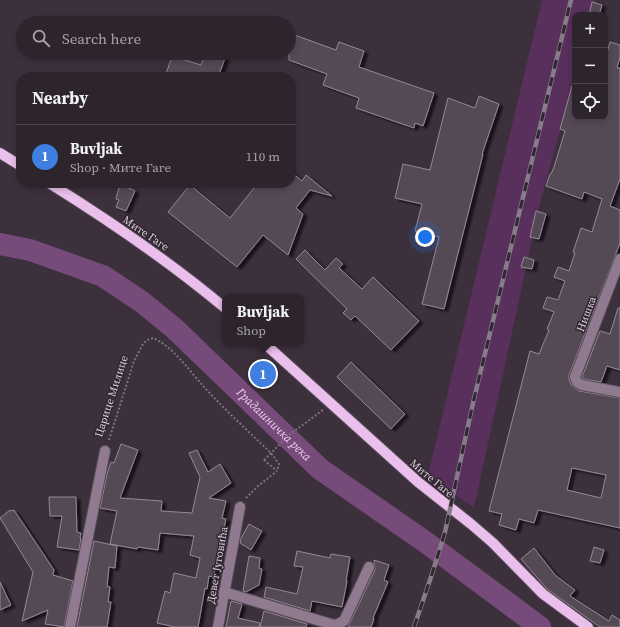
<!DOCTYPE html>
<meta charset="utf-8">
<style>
body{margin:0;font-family:"Source Serif 4",serif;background:#39303a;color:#f1f3f6}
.controls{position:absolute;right:12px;top:12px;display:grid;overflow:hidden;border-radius:8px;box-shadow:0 2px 6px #0003}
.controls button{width:36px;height:36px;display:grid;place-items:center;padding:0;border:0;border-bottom:1px solid #48414a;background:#2d242e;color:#f1f3f6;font:20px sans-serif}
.you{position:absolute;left:425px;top:237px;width:14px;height:14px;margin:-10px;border:3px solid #fff;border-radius:50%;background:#1a73e8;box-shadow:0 0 0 6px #1a73e833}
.badge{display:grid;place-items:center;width:26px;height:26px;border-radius:50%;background:#d93025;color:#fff;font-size:13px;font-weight:700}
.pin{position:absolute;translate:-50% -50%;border:2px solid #fff;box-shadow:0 1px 4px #0006}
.popup{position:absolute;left:222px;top:294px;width:82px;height:52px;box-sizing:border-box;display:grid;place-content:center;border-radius:8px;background:#2d242e;filter:drop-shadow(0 1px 3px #0005);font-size:13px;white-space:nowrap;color:#a7a4aa}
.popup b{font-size:15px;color:#f1f3f6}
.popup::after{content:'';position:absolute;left:50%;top:100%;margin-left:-8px;border:8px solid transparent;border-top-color:#2d242e}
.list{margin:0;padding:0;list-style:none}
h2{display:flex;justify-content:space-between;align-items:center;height:52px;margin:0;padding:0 16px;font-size:17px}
h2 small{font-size:13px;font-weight:400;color:#a7a4aa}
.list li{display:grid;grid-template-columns:26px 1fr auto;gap:12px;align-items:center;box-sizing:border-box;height:64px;padding:0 16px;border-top:1px solid #48414a}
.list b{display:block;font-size:15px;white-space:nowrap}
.list p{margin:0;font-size:13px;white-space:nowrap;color:#a7a4aa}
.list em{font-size:13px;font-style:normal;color:#a7a4aa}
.icon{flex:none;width:22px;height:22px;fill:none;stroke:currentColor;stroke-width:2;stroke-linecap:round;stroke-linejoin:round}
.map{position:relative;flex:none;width:620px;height:627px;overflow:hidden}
.search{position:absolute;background:#2d242e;box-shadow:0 2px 6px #0003;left:16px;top:16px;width:280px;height:44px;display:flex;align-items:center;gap:10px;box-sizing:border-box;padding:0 14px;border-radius:22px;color:#a7a4aa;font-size:15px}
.panel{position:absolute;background:#2d242e;box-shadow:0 2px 6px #0003;left:16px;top:72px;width:280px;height:116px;border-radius:16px}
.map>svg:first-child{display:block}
.green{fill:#58305b}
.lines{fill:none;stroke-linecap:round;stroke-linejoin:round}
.river{stroke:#764a79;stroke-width:22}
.building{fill:#574a57;stroke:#958796;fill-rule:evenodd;filter:url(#shadow)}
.minor-casing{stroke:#584d59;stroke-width:12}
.major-casing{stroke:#584d59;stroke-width:12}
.path{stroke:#7c717c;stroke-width:2;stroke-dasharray:2 2;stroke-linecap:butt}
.minor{stroke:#8f7a90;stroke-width:10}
.major{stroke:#eabfeb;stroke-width:10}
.rail-casing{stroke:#877d88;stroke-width:4.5}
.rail{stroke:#322632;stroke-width:3;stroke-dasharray:9;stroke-linecap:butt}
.path-bridge{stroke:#7c717c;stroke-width:2;stroke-dasharray:2 2;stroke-linecap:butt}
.labels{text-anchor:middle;stroke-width:3;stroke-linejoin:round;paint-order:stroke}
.street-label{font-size:11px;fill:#d9d1d9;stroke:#322632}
.water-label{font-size:12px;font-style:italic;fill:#f6cdf7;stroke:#322632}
</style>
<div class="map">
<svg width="620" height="627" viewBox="0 0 620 627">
<defs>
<filter id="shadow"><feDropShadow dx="4" dy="2.5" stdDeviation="1" flood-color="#0009"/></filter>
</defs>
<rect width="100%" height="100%" fill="#3c303d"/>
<path class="green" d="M542,0H596L592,15H575V76L540,203L474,508L428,475Z"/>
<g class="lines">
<path class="river" id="s1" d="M0,244L30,250L103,276L142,302L175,329L320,469L424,541L540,627"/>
</g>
<path class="building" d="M592,2L602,5L599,15H589Z
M289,33L336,50L339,42L364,51L359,67L434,93L423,126L415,123L414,128L356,108L359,98L323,85L327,74L289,60Z
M610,42L620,45V57L617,68H620V179L610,206L620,210V243L569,375V379L571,385L579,391L620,398V528L538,510L534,523L519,519L516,530L499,525L502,514L489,511L530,351L539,354L549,330L547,329L554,312L543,308L547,297L558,300L565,281L554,277L558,267L569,271L575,253L573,252L581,228L592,232L602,199L584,192L582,199L546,186L550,174H551L554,167L565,131L560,129L572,86L575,87V117H605V60ZM572,468L606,475L601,498L567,490Z
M205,53H227L218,77H165L172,56L201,65Z
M479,96L499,104L482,154H483L444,309L422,304L439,237L415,231L422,204L395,198L403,164L430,170L448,98L475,108Z
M291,172L302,181L306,175L332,196L310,190L296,208L303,214L288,255L263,235L237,267L168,212L190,185L230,218L258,183H291Z
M120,184L135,191L126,211L116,207L119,200L116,199Z
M536,211L546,214L539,239L530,237Z
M305,250L325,270L336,258L343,264L339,268L362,289L373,277L419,321L391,350L355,316L351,320L343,313L347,309L296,259Z
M524,257L534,260L532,269L521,267Z
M618,308H620V370L607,366L601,382L584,379L582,377L600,331L610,334Z
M351,362L405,414L391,429L337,377Z
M121,444L138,450L120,498L162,501L161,511L192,513L200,477L189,453L197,450L208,472L220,464L231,483L209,498L226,501L222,518L226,519L213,577L209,576L207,589L205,588L198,627H175L157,623L165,591L170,593L174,573L196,578L200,558L190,555L194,536L160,533L158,550L138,547L137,549L110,544L117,511L100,508L107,474L111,462L114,463Z
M49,497H76L77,532L81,533L80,538H81L79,550L57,547L62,516H50Z
M10,510L11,511L14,510L54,570L53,575L73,581L64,627L45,624L48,610L22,621L33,572L0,518Z
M249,524L262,531L251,550L240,543L241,538Z
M94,541L117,546L115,568L109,567L107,586L110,587L108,602H111L107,627H77Z
M594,547L604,550L600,563L590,561Z
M534,548L556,576L575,590L570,596L609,621L612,615L620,620V627H600L547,589L521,559Z
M297,551L330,558L331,554L350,557L346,581H347L342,607L312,601L310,611L264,597L266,587L297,594L303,567L294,566Z
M249,556L260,558L259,568L262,569L259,585L246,592L243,591Z
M374,560L389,565L384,580L388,582L373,618L374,619L371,627H348L375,570Z
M0,582L11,605L0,610Z
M231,601L242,604L238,618L260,623L259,627H226Z
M264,611L307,624L306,627H260Z"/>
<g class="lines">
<defs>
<path id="minor" d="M620,259L575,377L577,382L582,385L620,392
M224,592L334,625L338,624L344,621L369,567
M70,627L105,451
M218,627L240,507"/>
<path id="major" d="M0,153L21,166
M49,183C110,221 170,262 225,308
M264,343L418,482L471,524L493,543L543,594L588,627"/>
</defs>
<use href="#minor" class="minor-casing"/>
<use href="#major" class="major-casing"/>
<path class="path" d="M289,435L323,410
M109,440L134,361L143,344L147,340L153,338C173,346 190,372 205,388C226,411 249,432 271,453L279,464L277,471
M264,460L277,471
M246,498L258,486L277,471"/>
<use href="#minor" class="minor"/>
<use href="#major" class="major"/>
<defs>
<path id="rail" d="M414,627L432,574L445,532L473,403L571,0"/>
</defs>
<use href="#rail" class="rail-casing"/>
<use href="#rail" class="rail"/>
<path class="path-bridge" d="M264,460L289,435"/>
</g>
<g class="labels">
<g class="street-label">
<text transform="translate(146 233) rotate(34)" y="4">Мите Гаге</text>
<text transform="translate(586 314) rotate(-69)" y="4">Нишка</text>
<text transform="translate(111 396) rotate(-72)" y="4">Царице Милице</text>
<text transform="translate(432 478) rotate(40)" y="4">Мите Гаге</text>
<text transform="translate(217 565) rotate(-80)" y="4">Девет Југовића</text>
</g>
<g class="water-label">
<text dy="4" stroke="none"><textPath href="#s1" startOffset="335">Градашничка река</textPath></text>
</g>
</g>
</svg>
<div class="controls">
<button>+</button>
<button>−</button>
<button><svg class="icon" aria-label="locate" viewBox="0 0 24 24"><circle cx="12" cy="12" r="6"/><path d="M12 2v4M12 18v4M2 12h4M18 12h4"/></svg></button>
</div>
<div class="you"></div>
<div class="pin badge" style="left:263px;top:374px;background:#3f7fe0">1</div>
<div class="popup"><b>Buvljak</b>Shop</div>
<div class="search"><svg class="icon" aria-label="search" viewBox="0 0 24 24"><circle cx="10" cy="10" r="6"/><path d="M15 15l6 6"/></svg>Search here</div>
<section class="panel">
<h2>Nearby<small></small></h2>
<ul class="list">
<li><span class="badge" style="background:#3f7fe0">1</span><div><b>Buvljak</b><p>Shop · Мите Гаге</p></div><em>110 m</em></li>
</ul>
</section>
</div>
